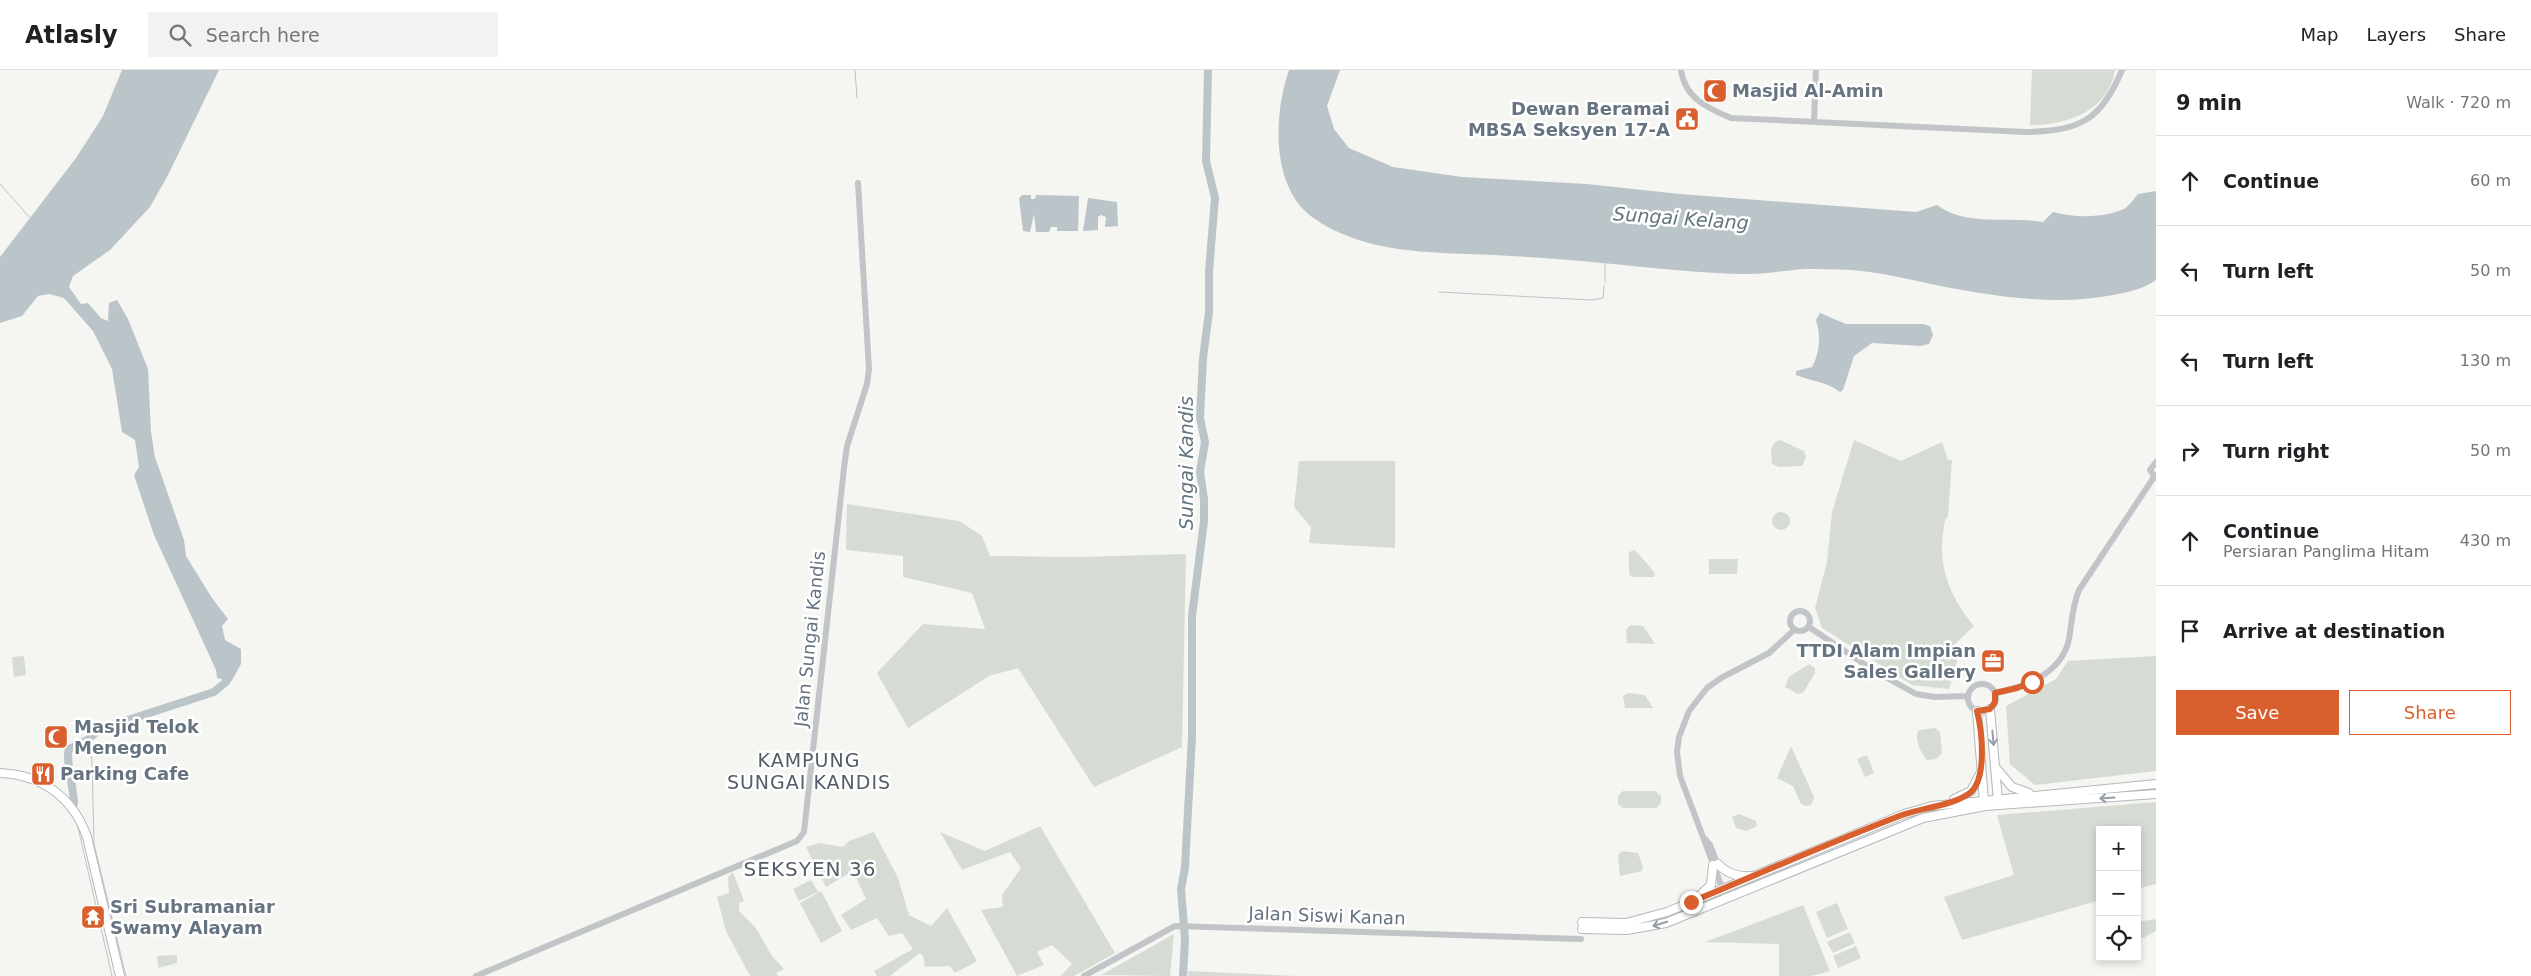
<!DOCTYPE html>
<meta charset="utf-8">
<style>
body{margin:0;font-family:"DejaVu Sans",sans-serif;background:#f2f2f2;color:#202124}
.controls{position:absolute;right:15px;bottom:15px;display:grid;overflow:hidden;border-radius:0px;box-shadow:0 2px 8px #0003}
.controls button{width:45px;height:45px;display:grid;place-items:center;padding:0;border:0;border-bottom:1px solid #e0e0e0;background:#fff;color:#202124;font:25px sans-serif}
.stop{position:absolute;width:15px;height:15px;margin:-11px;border:4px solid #d9602e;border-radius:50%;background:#fff}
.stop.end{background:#d9602e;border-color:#fff;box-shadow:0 1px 5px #0008}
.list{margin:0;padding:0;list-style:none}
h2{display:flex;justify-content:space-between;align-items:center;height:65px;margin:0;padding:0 20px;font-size:21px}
h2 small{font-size:16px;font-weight:400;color:#757577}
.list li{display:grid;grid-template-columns:32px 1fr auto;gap:15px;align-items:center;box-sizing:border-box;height:90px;padding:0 20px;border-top:1px solid #e0e0e0}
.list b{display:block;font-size:19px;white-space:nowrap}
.list p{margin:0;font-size:16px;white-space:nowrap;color:#757577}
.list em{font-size:16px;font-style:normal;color:#757577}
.actions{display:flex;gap:10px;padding:15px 20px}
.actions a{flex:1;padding:11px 0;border:1px solid #d9602e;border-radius:0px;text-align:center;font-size:18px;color:#d9602e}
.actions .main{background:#d9602e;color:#fff}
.icon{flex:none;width:28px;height:28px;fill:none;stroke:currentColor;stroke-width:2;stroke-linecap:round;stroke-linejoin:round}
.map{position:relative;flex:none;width:2156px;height:906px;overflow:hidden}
header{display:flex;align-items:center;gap:30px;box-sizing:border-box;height:70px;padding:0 25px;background:#fff;border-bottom:1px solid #e0e0e0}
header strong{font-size:24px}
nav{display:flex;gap:28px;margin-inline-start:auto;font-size:18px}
.search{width:350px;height:45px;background:#f2f2f2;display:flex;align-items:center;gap:12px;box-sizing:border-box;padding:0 18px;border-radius:0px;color:#757577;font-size:19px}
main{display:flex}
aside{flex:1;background:#fff}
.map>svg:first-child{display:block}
.green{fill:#d6dcd3}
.water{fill:#bbc4c9}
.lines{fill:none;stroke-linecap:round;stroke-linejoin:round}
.stream{stroke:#bbc4c9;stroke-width:1}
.river{stroke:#bbc4c9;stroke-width:8}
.secondary-casing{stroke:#b4b8bc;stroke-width:10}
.tertiary{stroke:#c1c5c8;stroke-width:6}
.secondary{stroke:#fff;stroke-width:8}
.oneway{stroke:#949ea8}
.route{stroke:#d9602e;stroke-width:6}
.labels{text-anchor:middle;stroke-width:5;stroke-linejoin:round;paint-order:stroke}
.poi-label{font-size:18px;font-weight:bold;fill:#667482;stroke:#fff;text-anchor:start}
.street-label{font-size:18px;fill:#667482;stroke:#fff}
.water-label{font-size:19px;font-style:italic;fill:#62757f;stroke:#fff}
.neighbourhood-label{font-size:19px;letter-spacing:1px;fill:#535d67;stroke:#fff}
.quarter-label{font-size:20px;letter-spacing:1px;fill:#535d67;stroke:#fff}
</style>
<header>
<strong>Atlasly</strong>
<div class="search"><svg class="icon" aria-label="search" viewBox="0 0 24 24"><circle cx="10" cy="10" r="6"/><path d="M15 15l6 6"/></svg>Search here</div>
<nav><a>Map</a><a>Layers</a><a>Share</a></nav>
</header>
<main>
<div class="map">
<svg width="2156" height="906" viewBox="0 0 2156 906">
<rect width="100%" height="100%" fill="#f5f5f2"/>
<path class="green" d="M2032,0H2115C2109,41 2065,56 2030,55Z
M1780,370L1804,381L1806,387L1802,396L1779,397L1772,394L1771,379L1775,372Z
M1854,370L1901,391L1942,372L1948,390H1952L1948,446C1944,450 1944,457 1943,464C1938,500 1952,529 1974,556L1954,575L1958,588L1949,619L1912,615L1822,558L1815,538L1827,492L1832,442Z
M1299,391H1395V478L1309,473L1311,457L1294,437Z
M847,434L959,451L982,466L990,486L1079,487L1186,484L1182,677L1094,717L1018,598L989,606L908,658L877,603L923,554L985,559L972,523L903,507V486L846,480Z
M1772 451a9 9 0 1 1 18 0a9 9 0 1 1-18 0Z
M1635,480L1655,503L1654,507H1632L1629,504V482Z
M1709,489H1738L1737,504H1709Z
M1630,555L1643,556L1655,574L1627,573L1626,560Z
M24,586L26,605L14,607L12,587Z
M2156,586V701L2035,715L2010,694L2006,636L2056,609L2068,591Z
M1809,594L1815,598V603L1803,623L1798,624L1785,617L1789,607Z
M1628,623L1645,625L1653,638H1625L1623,626Z
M1935,658L1940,662L1942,683L1936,689L1927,690C1921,683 1913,668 1919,660Z
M1791,676L1814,727L1812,734L1807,736L1801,734L1793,716L1777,708Z
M1867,685L1874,703L1865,707L1857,689Z
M1623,721H1655L1661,726V733L1656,738H1623L1618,734V726Z
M2156,732V814L2137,819V760H2100V830L1962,870L1944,827L2014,805L1997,745Z
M1739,744L1756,751L1757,756L1746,761L1736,758L1732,747Z
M1040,756L1115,883L1074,906H1061L1072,894L1052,875L1037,882L1044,895L1017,906L981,840L1003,837L1002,825L1021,798L1010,782L962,800L940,762L985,781Z
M874,762L898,808L909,845L931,856L947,838L977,891L955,903L950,896L925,897L923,886L920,883L890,906H877L874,901L913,879L902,863L889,866L877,848L851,860L841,845L866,829L853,801L826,817L806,777L819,773L843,777L849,771Z
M1622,781L1638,783L1643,797L1642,801L1620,806L1618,785Z
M733,802L744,831L739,833V841L756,858L772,886L784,899L776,903L778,906H750L726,861L717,827L729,823L728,807Z
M811,810L818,822L799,831L793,819Z
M821,821L842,861L821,873L800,833Z
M1837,833L1848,859L1827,868L1816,842Z
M1803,835L1830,901L1811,906H1779V874L1705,872Z
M2156,849V861L2143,868L2137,867V852Z
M1850,862L1855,873L1833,883L1827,872Z
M1174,864L1170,906L1101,905Z
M1856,876L1861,888L1838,898L1833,886Z
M177,885V893L158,898L157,886Z
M1188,901L1297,906H1188Z"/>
<path class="water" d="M122,0H219L168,105L150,137L110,180L73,206L69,217L81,234L88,233L101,248L108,251L109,233L117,230L128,249L148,299L151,362L155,387L184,470L186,486L212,528L228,549L222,556L225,570L241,579V594L231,612L217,608L216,600L154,465L134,405L139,397L135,370L122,362L112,299L93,261L64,228L49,224L38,226L22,246L0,253V187L76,88L103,46Z
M1289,0H1340L1327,36L1334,59L1349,78L1393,97L1462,107L1587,114L1680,124L1916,142L1937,135C1966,157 2008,146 2043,152L2053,142C2074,148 2103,148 2124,139C2129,136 2134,129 2138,124L2156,121V210C2143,219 2129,222 2113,225C2057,236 1997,227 1941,216C1911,210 1881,202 1850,200C1835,199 1820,199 1805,199C1786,200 1767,204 1749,204C1700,204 1649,197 1601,193C1565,189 1530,187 1494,185C1432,182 1365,185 1312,147C1270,116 1274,43 1289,0Z
M1022,125H1031V129H1035L1036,125L1079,126L1078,161H1057V157H1051L1049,162H1036L1034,144L1030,162L1023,161L1019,128Z
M1088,128L1117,132L1118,156L1105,157L1106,147L1101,145L1098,147V160L1083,161Z
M1820,243L1846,254H1923L1930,256L1933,265L1929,274L1921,276L1872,273L1854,286L1843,320L1840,322C1828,312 1810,311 1796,305V301L1812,297C1820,282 1821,266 1816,250Z"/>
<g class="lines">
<path class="stream" d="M855,0L857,28
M0,114L31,149
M1605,212V192
M1439,222L1592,230L1603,228L1604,216
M89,669L92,693L94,774L126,906
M77,753L112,906"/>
<path class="river" d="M74,733C74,721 65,687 69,679L87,670L100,659L214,622L226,612V603
M1183,906L1185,869L1181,819L1185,797L1192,667V546L1204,451V429L1200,402L1205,372L1200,348L1203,288L1209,242V201L1215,128L1206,91L1208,0"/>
<defs>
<path id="secondary" d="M1990,639L1998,731
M1977,641L1984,732
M1996,698L2012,717L2029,723
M0,703C42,705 73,727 87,767L120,906
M1954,729L1971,721L1981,702
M1718,794C1727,804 1737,807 1750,806
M1698,827L1711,815L1713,795
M1582,852L1626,853L1667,842L1904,744L1932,736L2156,714
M1582,859L1627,860L1666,853L1923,748L1985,736L2156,724"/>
</defs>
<use href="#secondary" class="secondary-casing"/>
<path class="tertiary" d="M1681,0C1685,28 1707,38 1731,48L2026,62C2079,61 2101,51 2122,0
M1814,52L1816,0
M2156,392L2150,400L2156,408
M1790 551a10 10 0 1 1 20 0a10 10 0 1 1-20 0Z
M1809,557L1873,600L1916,624L1935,627L1968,626
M1968 628a14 14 0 1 1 28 0a14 14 0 1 1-28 0Z
M1995,623C2025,617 2062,604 2069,569C2072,552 2072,537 2079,520L2154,407
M1705,769L1710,775L1719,798
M1726,828L1680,706L1677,682L1679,667L1689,641L1707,618L1721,608L1769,583L1794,560
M476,906L797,771L804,762L844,398L847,376L867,314L869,299L858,113
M1084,906L1175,856L1581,869"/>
<use href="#secondary" class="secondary"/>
</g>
<defs><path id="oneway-shaft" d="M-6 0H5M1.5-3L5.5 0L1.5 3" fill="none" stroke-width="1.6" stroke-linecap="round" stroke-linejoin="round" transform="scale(1.25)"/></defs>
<g class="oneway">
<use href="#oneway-shaft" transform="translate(1993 668) rotate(85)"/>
<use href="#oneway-shaft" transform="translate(2107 728) rotate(176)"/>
<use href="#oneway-shaft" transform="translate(1660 854) rotate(163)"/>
</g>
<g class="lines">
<path class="route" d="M1691,832C1761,803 1831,772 1902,745C1921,738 1956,735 1971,722C1987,707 1982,661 1977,641L1990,639L1995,632V623L2017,618L2032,612"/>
</g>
<defs>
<symbol id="mosque-square" viewBox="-11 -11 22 22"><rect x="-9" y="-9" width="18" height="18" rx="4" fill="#d9602e" stroke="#fff"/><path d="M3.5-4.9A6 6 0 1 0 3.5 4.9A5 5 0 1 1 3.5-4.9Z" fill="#fff"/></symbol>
<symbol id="civic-square" viewBox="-11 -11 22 22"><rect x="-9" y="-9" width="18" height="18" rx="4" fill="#d9602e" stroke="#fff"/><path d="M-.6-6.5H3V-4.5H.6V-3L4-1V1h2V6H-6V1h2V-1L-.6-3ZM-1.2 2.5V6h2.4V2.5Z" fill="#fff"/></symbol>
<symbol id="office-square" viewBox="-11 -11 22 22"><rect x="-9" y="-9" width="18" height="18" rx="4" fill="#d9602e" stroke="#fff"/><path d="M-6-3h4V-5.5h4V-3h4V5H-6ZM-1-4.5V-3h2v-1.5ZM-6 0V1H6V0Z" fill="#fff"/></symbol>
<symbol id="restaurant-square" viewBox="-11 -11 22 22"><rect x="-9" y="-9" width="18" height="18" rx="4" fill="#d9602e" stroke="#fff"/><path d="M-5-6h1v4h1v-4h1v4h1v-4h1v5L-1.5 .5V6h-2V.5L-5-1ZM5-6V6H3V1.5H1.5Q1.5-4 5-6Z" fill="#fff"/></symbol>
<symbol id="temple-square" viewBox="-11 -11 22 22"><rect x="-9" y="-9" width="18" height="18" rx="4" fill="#d9602e" stroke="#fff"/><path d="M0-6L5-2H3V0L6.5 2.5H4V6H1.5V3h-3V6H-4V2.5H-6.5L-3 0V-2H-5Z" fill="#fff"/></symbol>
</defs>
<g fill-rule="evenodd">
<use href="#mosque-square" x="1701" y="7" width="28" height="28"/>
<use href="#civic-square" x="1673" y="35" width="28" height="28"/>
<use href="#office-square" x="1979" y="577" width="28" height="28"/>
<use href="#mosque-square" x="42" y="653" width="28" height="28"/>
<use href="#restaurant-square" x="29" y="690" width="28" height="28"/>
<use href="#temple-square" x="79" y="833" width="28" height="28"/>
</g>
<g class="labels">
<g class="poi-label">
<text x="1732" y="27">Masjid Al-Amin</text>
<text x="1670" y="45" text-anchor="end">Dewan Beramai<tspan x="1670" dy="21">MBSA Seksyen 17-A</tspan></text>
<text x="1976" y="587" text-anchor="end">TTDI Alam Impian<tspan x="1976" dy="21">Sales Gallery</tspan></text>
<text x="74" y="663">Masjid Telok<tspan x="74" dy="21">Menegon</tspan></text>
<text x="60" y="710">Parking Cafe</text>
<text x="110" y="843">Sri Subramaniar<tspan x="110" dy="21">Swamy Alayam</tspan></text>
</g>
<g class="street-label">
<text transform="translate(810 569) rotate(-84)" y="6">Jalan Sungai Kandis</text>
<text transform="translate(1327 846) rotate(2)" y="6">Jalan Siswi Kanan</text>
</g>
<g class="water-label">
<text transform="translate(1681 148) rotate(4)" y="7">Sungai Kelang</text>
<text transform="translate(1186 393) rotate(-90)" y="7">Sungai Kandis</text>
</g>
<g class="neighbourhood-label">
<text x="809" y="697">KAMPUNG<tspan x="809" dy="22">SUNGAI KANDIS</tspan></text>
</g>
<g class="quarter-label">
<text x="810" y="806">SEKSYEN 36</text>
</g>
</g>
</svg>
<div class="controls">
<button>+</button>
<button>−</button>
<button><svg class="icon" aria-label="locate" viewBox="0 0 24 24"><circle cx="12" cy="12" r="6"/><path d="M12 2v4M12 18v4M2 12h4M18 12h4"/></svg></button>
</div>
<div class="stop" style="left:2032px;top:612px"></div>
<div class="stop end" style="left:1691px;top:832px"></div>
</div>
<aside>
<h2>9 min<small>Walk · 720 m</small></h2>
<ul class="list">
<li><svg class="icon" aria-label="ahead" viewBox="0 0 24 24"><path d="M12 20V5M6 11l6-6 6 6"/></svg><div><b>Continue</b></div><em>60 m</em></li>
<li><svg class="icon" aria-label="left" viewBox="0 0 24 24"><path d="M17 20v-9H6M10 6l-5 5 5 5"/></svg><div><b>Turn left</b></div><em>50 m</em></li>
<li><svg class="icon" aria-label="left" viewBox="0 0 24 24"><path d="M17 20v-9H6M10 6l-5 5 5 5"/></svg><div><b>Turn left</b></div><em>130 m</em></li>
<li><svg class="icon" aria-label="right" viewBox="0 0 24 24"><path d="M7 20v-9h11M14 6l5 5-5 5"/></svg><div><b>Turn right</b></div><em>50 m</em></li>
<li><svg class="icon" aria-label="ahead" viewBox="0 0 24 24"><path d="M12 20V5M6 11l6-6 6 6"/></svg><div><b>Continue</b><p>Persiaran Panglima Hitam</p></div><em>430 m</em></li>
<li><svg class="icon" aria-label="arrive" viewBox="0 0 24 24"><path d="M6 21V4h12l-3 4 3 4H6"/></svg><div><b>Arrive at destination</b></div></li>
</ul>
<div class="actions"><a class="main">Save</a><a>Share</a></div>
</aside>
</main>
